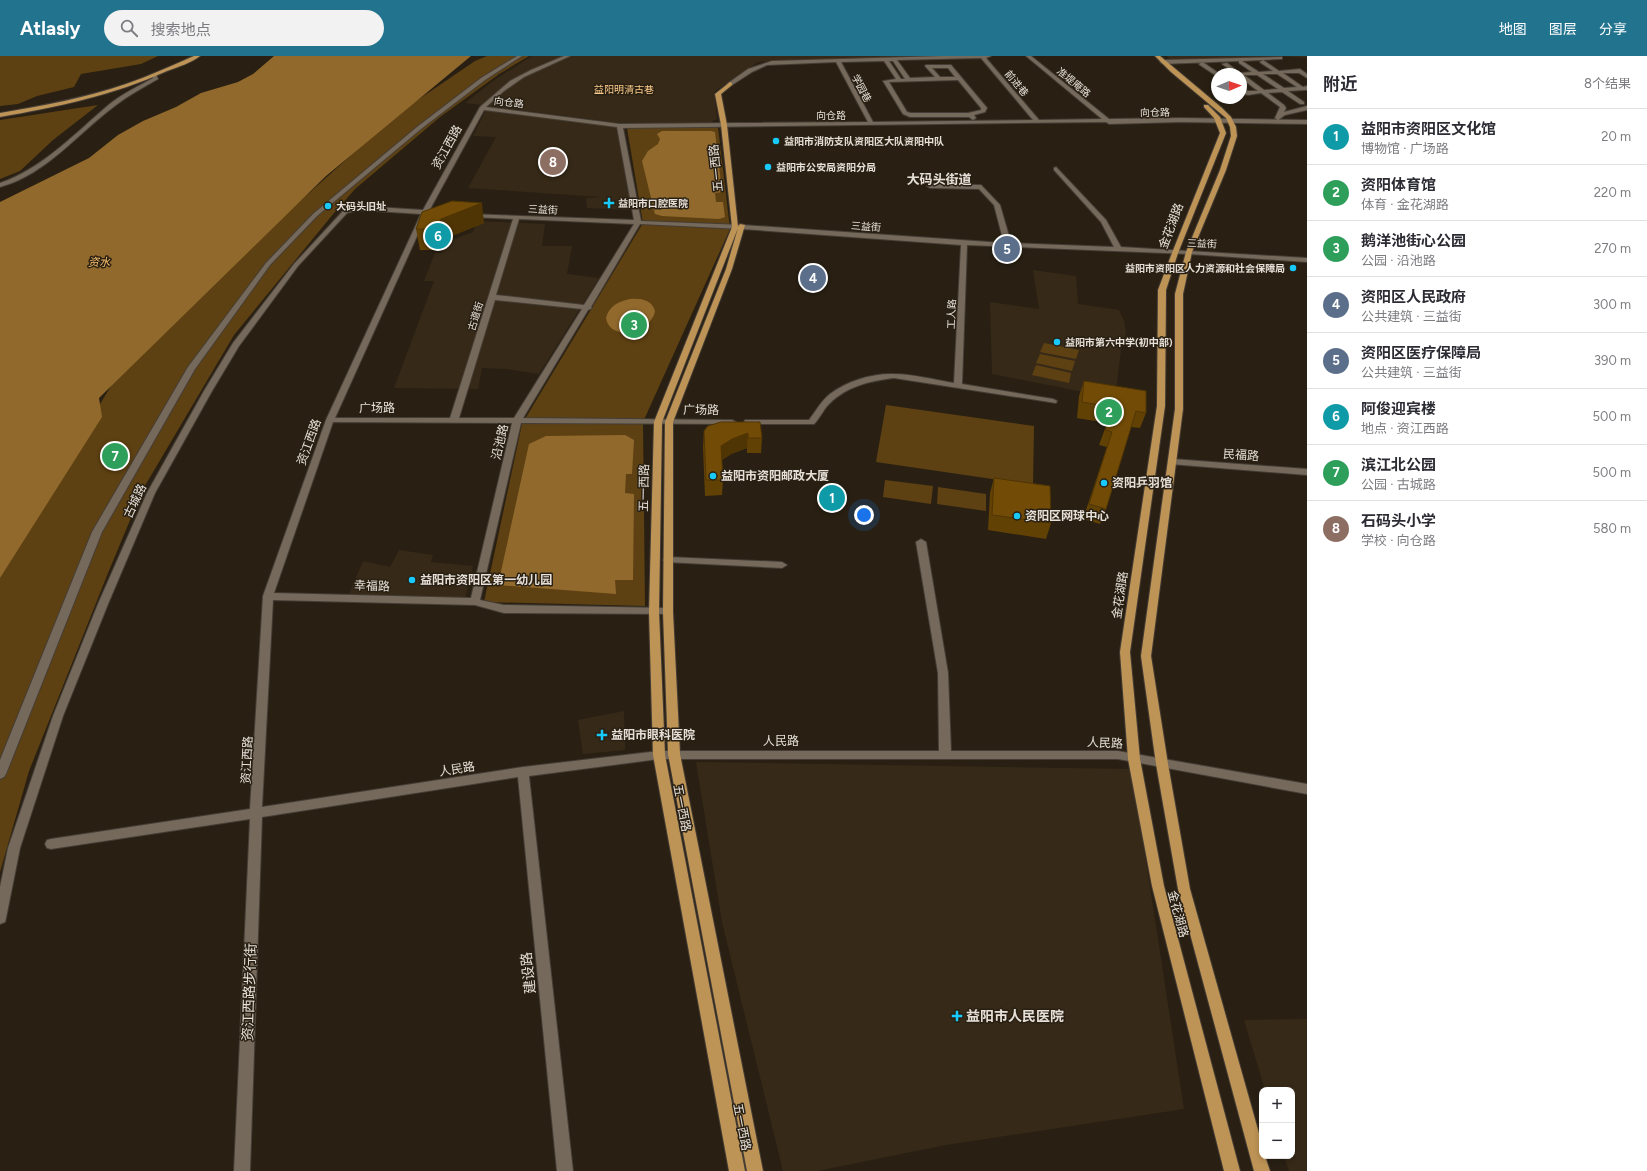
<!DOCTYPE html>
<html lang="zh">
<meta charset="utf-8">
<style>
body{margin:0;font-family:Figtree,"Noto Sans SC",sans-serif;background:#f2f2f3;color:#2b2b33}
.controls{position:absolute;right:12px;bottom:12px;display:grid;overflow:hidden;border-radius:8px;box-shadow:0 2px 6px #0003}
.controls button{width:36px;height:36px;display:grid;place-items:center;padding:0;border:0;border-bottom:1px solid #e1e1e2;background:#fff;color:#2b2b33;font:20px sans-serif}
.compass{position:absolute;left:1211px;top:12px;width:36px;height:36px;border-radius:50%;background:#fff;box-shadow:0 2px 6px #0003;rotate:88deg}
.you{position:absolute;left:864px;top:459px;width:14px;height:14px;margin:-10px;border:3px solid #fff;border-radius:50%;background:#1a73e8;box-shadow:0 0 0 6px #1a73e833}
.badge{display:grid;place-items:center;width:26px;height:26px;border-radius:50%;background:#22738d;color:#fff;font-size:13px;font-weight:700}
.pin{position:absolute;translate:-50% -50%;border:2px solid #fff;box-shadow:0 1px 4px #0006}
.list{margin:0;padding:0;list-style:none}
h2{display:flex;justify-content:space-between;align-items:center;height:52px;margin:0;padding:0 16px;font-size:17px}
h2 small{font-size:13px;font-weight:400;color:#7c7c81}
.list li{display:grid;grid-template-columns:26px 1fr auto;gap:12px;align-items:center;box-sizing:border-box;height:56px;padding:0 16px;border-top:1px solid #e1e1e2}
.list b{display:block;font-size:15px;white-space:nowrap}
.list p{margin:0;font-size:13px;white-space:nowrap;color:#7c7c81}
.list em{font-size:13px;font-style:normal;color:#7c7c81}
.icon{flex:none;width:22px;height:22px;fill:none;stroke:currentColor;stroke-width:2;stroke-linecap:round;stroke-linejoin:round}
.map{position:relative;flex:none;width:1307px;height:1115px;overflow:hidden}
header{display:flex;align-items:center;gap:24px;box-sizing:border-box;height:56px;padding:0 20px;background:#22738d;color:#fff}
header strong{font-size:19px}
nav{display:flex;gap:22px;margin-inline-start:auto;font-size:14px}
.search{width:280px;height:36px;background:#f2f2f3;display:flex;align-items:center;gap:10px;box-sizing:border-box;padding:0 14px;border-radius:22px;color:#7c7c81;font-size:15px}
main{display:flex}
aside{flex:1;background:#fff}
.map>svg:first-child{display:block}
.built{fill:#362917}
.green{fill:#5e4112}
.water{fill:#91692d}
.lines{fill:none;stroke-linecap:round;stroke-linejoin:round}
.minor-casing{stroke:#453d35;stroke-width:2}
.major-casing{stroke:#453d35;stroke-width:2}
.minor{fill:#74695a;fill-rule:evenodd}
.major{fill:#be9456;fill-rule:evenodd}
.wall{fill:#624105}
.shaded-wall{fill:#503504}
.building{fill:#724c06;stroke:#503504}
.poi-dot{fill:#18cafc;stroke:#292013;stroke-width:1.5}
.labels{text-anchor:middle;stroke-width:3;stroke-linejoin:round;paint-order:stroke}
.far-street-label{font-size:10px;fill:#e6e0d8;stroke:#292013}
.far-park-label{font-size:10px;fill:#f9ca89;stroke:#292013}
.far-poi-label{font-size:10px;font-weight:bold;fill:#e6e0d8;stroke:#292013;text-anchor:start}
.far-water-label{font-size:11px;font-style:italic;fill:#fbc06c;stroke:#292013}
.street-label{font-size:12px;fill:#e6e0d8;stroke:#292013}
.poi-label{font-size:12px;font-weight:bold;fill:#e6e0d8;stroke:#292013;text-anchor:start}
.far-district-label{font-size:13px;font-weight:bold;fill:#e6e0d8;stroke:#292013}
.near-street-label{font-size:14px;fill:#e6e0d8;stroke:#292013}
.near-poi-label{font-size:14px;font-weight:bold;fill:#e6e0d8;stroke:#292013;text-anchor:start}
</style>
<header>
<strong>Atlasly</strong>
<div class="search"><svg class="icon" aria-label="search" viewBox="0 0 24 24"><circle cx="10" cy="10" r="6"/><path d="M15 15l6 6"/></svg>搜索地点</div>
<nav><a>地图</a><a>图层</a><a>分享</a></nav>
</header>
<main>
<div class="map">
<svg width="1307" height="1115" viewBox="0 0 1307 1115">
<rect width="100%" height="100%" fill="#292013"/>
<path class="built" d="M532,0H905L906,1L758,6L714,36L717,63L710,67H621L465,47L493,25Z
M1167,0H1307V2L1280,0L1174,4L1169,3Z
M486,54L616,71L632,154L587,152L586,142L601,141L468,132L496,81L473,80Z
M477,165L545,168L542,190H572L567,218L599,222L539,318L507,313L482,312L478,333L394,332L434,225H424L435,197H442L446,186L473,176Z
M1033,214L1076,220L1078,248L1119,254L1124,265L1126,277L1121,294L1115,342L992,318L990,246L1039,253Z
M399,494L433,499L431,506L473,510L465,543L349,538L363,505L390,511Z
M624,655L625,694L583,698L578,664Z
M696,706L1132,713L1184,1053L946,1089L817,1115H783L722,866Z
M1307,963V1115H1289L1284,1100H1292V1034H1265L1244,964Z"/>
<path class="green" d="M0,0H158L141,8L81,18L74,31L37,40L18,48L0,50Z
M487,0H529L499,18L440,61L355,133L334,157L234,279L143,433L108,517L29,715L0,816V513L131,297L397,58L475,5Z
M98,49L53,84L20,115L0,123V64Z
M718,71L730,173L643,366L645,550L484,546L522,368L643,167L627,72Z
M1044,287L1079,294L1076,303L1040,296Z
M1040,298L1075,305L1072,315L1036,307Z
M1036,309L1071,317L1069,327L1032,319Z
M886,349L1034,370L1033,429L876,406Z
M885,424L933,430L931,448L883,441Z
M938,431L986,438V455L937,448Z"/>
<path class="water" d="M274,0H471L326,120L99,342L102,361L0,522V146L89,102L118,79L143,65L176,51L201,37L238,26L253,18Z
M662,75H711L715,76L722,136L715,137L716,146H723L725,161L719,163L662,160L655,158L642,105L648,95L658,88L660,83L657,78Z
M630,243C641,242 652,244 655,255C652,276 610,287 606,262C609,250 619,245 630,243Z
M625,379L634,384L632,418H626L625,437L634,438L633,524H615L616,538L498,529L529,388L546,380Z"/>
<g class="lines">
<defs>
<path id="minor" d="M517,0H522L485,24L421,73L317,160L270,209L195,313L102,476L6,718L4,721L0,723V704L92,476L188,311L266,207L313,158L417,71L481,22Z
M564,0H570L524,21L504,35L486,51L620,68L868,66L836,6L767,9L752,16L732,29L727,28L748,13L772,5L943,0H991L986,2L1039,64L1102,63L1026,0H1031L1109,63L1181,62L1307,64V68L1181,66L1109,68L1106,66L623,72L641,165L742,169L1004,187L994,149L979,133L930,132L927,130L930,128L981,129L1000,149L1011,187L1114,191L1101,166L1054,114V112L1056,111L1106,164L1121,191L1307,202V206L1189,198L967,189L962,328L1053,343L1057,345L1056,347L894,322C870,325 847,330 829,348C823,354 820,362 814,368H745L744,366L745,364H809C816,355 821,345 830,338C847,325 873,317 894,318C913,318 935,324 954,327L961,189L742,173L640,168L591,251L592,252L588,254L523,362L732,364L736,366L732,368L521,367L480,544L504,549L668,552L673,556L672,558L504,557L475,549L273,544L262,751L523,711L659,695H939L938,617L916,486L921,483L926,486L948,617L951,695H1118L1307,728V738L1118,703H659L529,720L573,1115H557L518,721L262,761L250,1115H234L250,763L51,793L47,792L45,788L47,784L51,783L250,753L263,540L326,364L421,158L359,154L347,157L298,210L239,290L212,335L155,437L108,548L63,660L20,792L6,862L5,866L0,868V831L8,792L53,660L98,548L147,437L204,335L233,287L294,208L343,155L359,150L423,154L480,51L510,25L531,14ZM981,2L1033,64L873,66L841,6L884,5L896,23L883,25L903,58L910,61H969L973,64L976,62L974,59L985,56L987,52L951,9H926L925,10L935,21L910,22L897,4ZM889,5H893L905,23H901ZM932,12H948L955,21H940ZM958,24L981,52V54L968,57H911L907,56L889,26ZM484,54L617,71L634,164L468,158V160L470,161L513,163L450,362H335L427,158L436,159L439,157L429,155ZM519,163L634,168L584,249L496,239ZM495,244L582,253L514,362H459ZM333,366L512,367L471,542L274,537Z
M1282,1V3H1280L1242,5L1259,16L1273,15L1261,7L1260,6L1263,4L1279,15L1300,13L1307,18V22L1299,17H1283L1303,31L1307,30V34H1305L1288,35L1304,46V48H1300L1282,36L1268,37L1284,49L1286,52L1284,56L1307,50V54L1285,59L1278,64L1275,62L1280,51L1261,37L1248,39L1241,37V33L1248,35H1258L1241,22V18H1236L1222,8L1227,7L1240,17L1252,16L1239,7V5L1163,8L1160,6L1163,4ZM1263,18H1277L1297,31L1284,32ZM1244,19H1257L1278,33L1264,34Z
M1202,6L1204,7L1220,18L1215,19L1200,9L1199,8Z
M152,18H156L158,23C144,31 129,39 116,49C78,77 47,118 0,131V127C44,112 76,76 111,47C124,37 139,30 153,22Z
M1173,403L1307,413V419L1170,408L1169,406L1170,404Z
M668,501L782,506L787,509L782,512L665,506L663,504Z"/>
<path id="major" d="M194,0H200C191,7 178,11 167,15C114,39 57,51 0,61V57C42,50 85,42 126,28C149,20 171,10 194,0Z
M1155,0H1160L1222,52L1231,61L1236,71L1237,80L1226,114L1192,196L1183,238V353L1151,600L1168,708L1190,833L1262,1088V1100H1265L1270,1115H1254L1178,833L1156,708L1141,600L1175,353V238L1186,196L1220,114L1231,80L1230,71L1226,62L1171,16Z
M730,26L732,27V29L721,38L727,69L738,171L740,168L745,169L732,213L673,366V556L680,698L763,1115H747L668,698L663,556L665,366L726,213L738,172L662,366L659,556L665,699L745,1115H729L653,699L649,556L654,366L732,171L721,69L715,38Z
M1204,49H1208L1220,61L1226,77L1178,197L1166,234L1165,350L1130,596L1140,703L1164,830L1240,1115H1224L1152,830L1128,703L1120,596L1157,350L1158,234L1172,197L1220,77L1214,62L1204,51Z"/>
</defs>
<use href="#minor" class="minor-casing"/>
<use href="#major" class="major-casing"/>
<use href="#minor" class="minor"/>
<use href="#major" class="major"/>
</g>
<path class="wall" d="M484,167L444,183L440,194H420L416,173Z
M1084,325L1146,357L1140,372L1131,371L1106,453L1100,468L1083,463L1107,391L1099,389L1107,367L1077,362L1079,340Z
M708,370L762,382L761,397H747V392L731,398L722,404L723,424L722,439L705,440L703,391L704,375Z
M994,422L1051,467L1046,483L988,474L990,437Z"/>
<path class="shaded-wall" d="M482,147L484,167L444,183L440,194L437,173L441,163Z
M748,377L747,392L731,398L720,405L721,390L732,383Z"/>
<path class="building" d="M452,145L482,147L441,163L437,173H416L422,156Z
M1084,325L1146,335V357L1136,355L1106,453L1089,448L1112,376L1105,374L1112,351L1082,346Z
M721,366H760L762,382H748V377L732,383L721,390L723,424H706L704,375L708,370Z
M994,422L1050,430L1051,467L992,459Z"/>
<g class="poi-dot">
<circle cx="776" cy="85" r="4"/>
<circle cx="768" cy="111" r="4"/>
<path d="M607 141h4v4h4v4h-4v4h-4v-4h-4v-4h4z"/>
<circle cx="328" cy="150" r="4"/>
<circle cx="1293" cy="212" r="4"/>
<circle cx="1057" cy="286" r="4"/>
<circle cx="713" cy="420" r="4"/>
<circle cx="1104" cy="427" r="4"/>
<circle cx="1017" cy="460" r="4"/>
<circle cx="412" cy="524" r="4"/>
<path d="M600 673h4v4h4v4h-4v4h-4v-4h-4v-4h4z"/>
<path d="M955 954h4v4h4v4h-4v4h-4v-4h-4v-4h4z"/>
</g>
<g class="labels">
<g class="far-street-label">
<text transform="translate(1074 26) rotate(39)" y="4">准堤庵路</text>
<text transform="translate(1017 27) rotate(50)" y="4">前进巷</text>
<text transform="translate(862 32) rotate(62)" y="4">学园巷</text>
<text transform="translate(509 46) rotate(7)" y="4">向仓路</text>
<text transform="translate(1155 56) rotate(-1)" y="4">向仓路</text>
<text x="831" y="63">向仓路</text>
<text transform="translate(543 153) rotate(3)" y="4">三益街</text>
<text transform="translate(866 170) rotate(4)" y="4">三益街</text>
<text transform="translate(1202 187) rotate(2)" y="4">三益街</text>
<text transform="translate(951 258) rotate(-88)" y="4">工人路</text>
<text transform="translate(475 260) rotate(-73)" y="4">古道街</text>
</g>
<g class="far-park-label">
<text x="624" y="37">益阳明清古巷</text>
</g>
<g class="far-poi-label">
<text x="784" y="89">益阳市消防支队资阳区大队资阳中队</text>
<text x="776" y="115">益阳市公安局资阳分局</text>
<text x="618" y="151">益阳市口腔医院</text>
<text x="336" y="154">大码头旧址</text>
<text x="1285" y="216" text-anchor="end">益阳市资阳区人力资源和社会保障局</text>
<text x="1065" y="290">益阳市第六中学(初中部)</text>
</g>
<g class="far-water-label">
<text x="99" y="210">资水</text>
</g>
<g class="street-label">
<text transform="translate(447 91) rotate(-61)" y="4">资江西路</text>
<text transform="translate(716 112) rotate(-96)" y="4">五一西路</text>
<text transform="translate(1171 170) rotate(-69)" y="4">金花湖路</text>
<text x="377" y="356">广场路</text>
<text transform="translate(701 354) rotate(1)" y="4">广场路</text>
<text transform="translate(309 386) rotate(-70)" y="4">资江西路</text>
<text transform="translate(500 386) rotate(-77)" y="4">沿池路</text>
<text transform="translate(1241 399) rotate(4)" y="4">民福路</text>
<text transform="translate(644 432) rotate(-89)" y="4">五一西路</text>
<text transform="translate(135 445) rotate(-65)" y="4">古城路</text>
<text transform="translate(372 530) rotate(2)" y="4">幸福路</text>
<text transform="translate(1120 539) rotate(-82)" y="4">金花湖路</text>
<text x="781" y="689">人民路</text>
<text transform="translate(1105 687) rotate(3)" y="4">人民路</text>
<text transform="translate(247 704) rotate(-87)" y="4">资江西路</text>
<text transform="translate(457 713) rotate(-9)" y="4">人民路</text>
<text transform="translate(682 752) rotate(79)" y="4">五一西路</text>
<text transform="translate(1178 858) rotate(75)" y="4">金花湖路</text>
<text transform="translate(742 1071) rotate(79)" y="4">五一西路</text>
</g>
<g class="poi-label">
<text x="721" y="424">益阳市资阳邮政大厦</text>
<text x="1112" y="431">资阳乒羽馆</text>
<text x="1025" y="464">资阳区网球中心</text>
<text x="420" y="528">益阳市资阳区第一幼儿园</text>
<text x="611" y="683">益阳市眼科医院</text>
</g>
<g class="far-district-label">
<text x="939" y="128">大码头街道</text>
</g>
<g class="near-street-label">
<text transform="translate(528 917) rotate(-96)" y="5">建设路</text>
<text transform="translate(249 936) rotate(-88)" y="5">资江西路步行街</text>
</g>
<g class="near-poi-label">
<text x="966" y="965">益阳市人民医院</text>
</g>
</g>
</svg>
<div class="controls">
<button>+</button>
<button>−</button>
</div>
<svg class="compass" viewBox="-18 -18 36 36"><path d="M0-13l5 13h-10z" fill="#e53935"/><path d="M0 13l5-13h-10z" fill="#7c7c81"/></svg>
<div class="you"></div>
<div class="pin badge" style="left:832px;top:442px;background:#0f9aa8">1</div>
<div class="pin badge" style="left:1109px;top:356px;background:#2e9e5b">2</div>
<div class="pin badge" style="left:634px;top:269px;background:#2e9e5b">3</div>
<div class="pin badge" style="left:813px;top:222px;background:#5c6f8a">4</div>
<div class="pin badge" style="left:1007px;top:193px;background:#5c6f8a">5</div>
<div class="pin badge" style="left:438px;top:180px;background:#0f9aa8">6</div>
<div class="pin badge" style="left:115px;top:400px;background:#2e9e5b">7</div>
<div class="pin badge" style="left:553px;top:106px;background:#8d6e63">8</div>
</div>
<aside>
<h2>附近<small>8个结果</small></h2>
<ul class="list">
<li><span class="badge" style="background:#0f9aa8">1</span><div><b>益阳市资阳区文化馆</b><p>博物馆 · 广场路</p></div><em>20 m</em></li>
<li><span class="badge" style="background:#2e9e5b">2</span><div><b>资阳体育馆</b><p>体育 · 金花湖路</p></div><em>220 m</em></li>
<li><span class="badge" style="background:#2e9e5b">3</span><div><b>鹅洋池街心公园</b><p>公园 · 沿池路</p></div><em>270 m</em></li>
<li><span class="badge" style="background:#5c6f8a">4</span><div><b>资阳区人民政府</b><p>公共建筑 · 三益街</p></div><em>300 m</em></li>
<li><span class="badge" style="background:#5c6f8a">5</span><div><b>资阳区医疗保障局</b><p>公共建筑 · 三益街</p></div><em>390 m</em></li>
<li><span class="badge" style="background:#0f9aa8">6</span><div><b>阿俊迎宾楼</b><p>地点 · 资江西路</p></div><em>500 m</em></li>
<li><span class="badge" style="background:#2e9e5b">7</span><div><b>滨江北公园</b><p>公园 · 古城路</p></div><em>500 m</em></li>
<li><span class="badge" style="background:#8d6e63">8</span><div><b>石码头小学</b><p>学校 · 向仓路</p></div><em>580 m</em></li>
</ul>
</aside>
</main>
